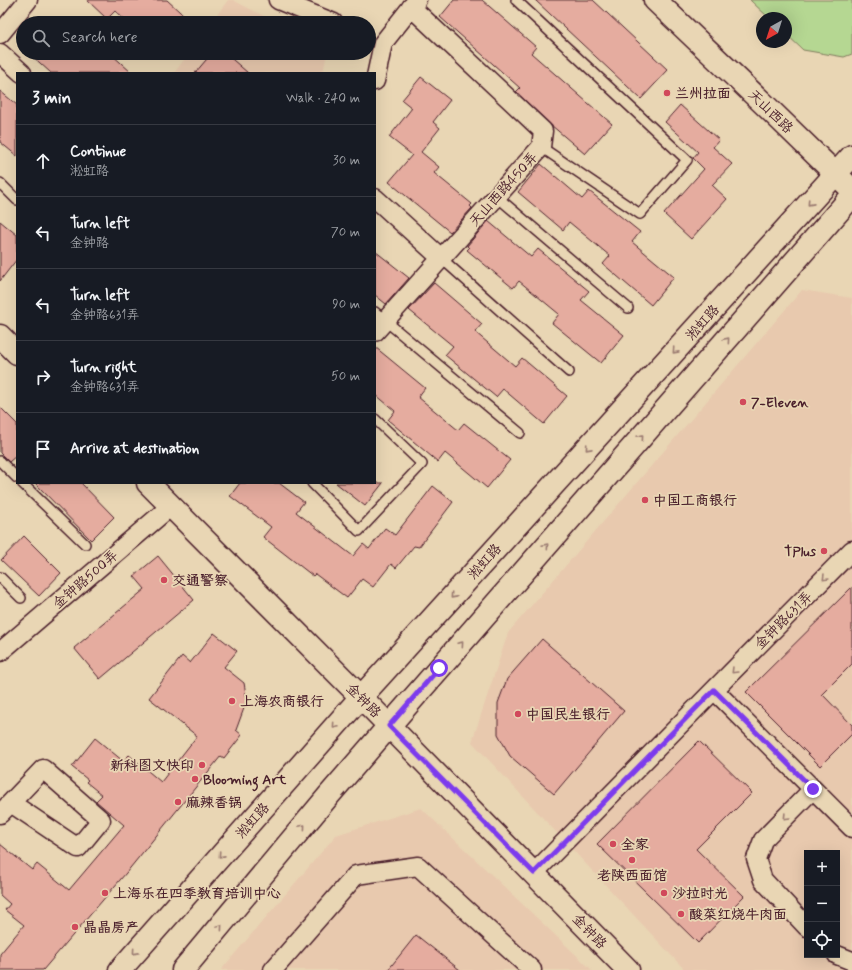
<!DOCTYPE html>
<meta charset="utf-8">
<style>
body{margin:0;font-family:Mynerve,"LXGW WenKai TC",sans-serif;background:#242831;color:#f1f3f6}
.controls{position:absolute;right:12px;bottom:12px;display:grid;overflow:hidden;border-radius:0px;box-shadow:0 4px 16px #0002}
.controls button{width:36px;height:36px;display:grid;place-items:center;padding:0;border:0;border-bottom:1px solid #363941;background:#171b24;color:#f1f3f6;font:20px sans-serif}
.compass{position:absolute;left:756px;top:12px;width:36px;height:36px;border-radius:50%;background:#171b24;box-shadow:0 4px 16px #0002;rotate:219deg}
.stop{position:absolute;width:12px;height:12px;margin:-9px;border:3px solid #7c3aed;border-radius:50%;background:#fff}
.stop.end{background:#7c3aed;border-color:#fff;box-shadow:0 1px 4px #0008}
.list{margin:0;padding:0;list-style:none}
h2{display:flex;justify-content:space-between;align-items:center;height:52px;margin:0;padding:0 16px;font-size:17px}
h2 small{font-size:13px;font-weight:400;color:#9ea1a6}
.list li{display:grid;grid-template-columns:26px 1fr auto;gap:12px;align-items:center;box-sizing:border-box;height:72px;padding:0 16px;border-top:1px solid #363941}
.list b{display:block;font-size:15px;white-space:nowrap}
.list p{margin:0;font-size:13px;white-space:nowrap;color:#9ea1a6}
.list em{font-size:13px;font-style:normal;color:#9ea1a6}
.icon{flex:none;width:22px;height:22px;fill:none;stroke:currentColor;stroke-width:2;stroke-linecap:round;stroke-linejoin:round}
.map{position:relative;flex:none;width:852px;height:970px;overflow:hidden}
.search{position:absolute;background:#171b24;box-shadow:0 4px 16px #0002;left:16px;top:16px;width:360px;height:44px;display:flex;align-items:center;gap:10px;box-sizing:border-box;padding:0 14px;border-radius:22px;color:#9ea1a6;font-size:15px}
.panel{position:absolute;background:#171b24;box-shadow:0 4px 16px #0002;left:16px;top:72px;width:360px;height:412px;border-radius:0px}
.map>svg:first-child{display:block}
.built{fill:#e8c9ae;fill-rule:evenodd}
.green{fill:#b5d792;stroke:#807b5e}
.building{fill:#e5ac9f;stroke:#4a1f2b}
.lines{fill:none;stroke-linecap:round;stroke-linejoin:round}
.lane-casing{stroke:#4a1f2b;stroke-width:12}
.street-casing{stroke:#4a1f2b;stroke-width:21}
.secondary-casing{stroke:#4a1f2b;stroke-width:25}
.lane{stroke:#e9d6b4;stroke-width:9}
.street{stroke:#e9d6b4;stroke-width:18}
.secondary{stroke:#e9d6b4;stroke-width:22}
.oneway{stroke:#9a7a70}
.route{stroke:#7c3aed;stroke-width:5}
.poi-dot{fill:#d1495b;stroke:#e9d6b4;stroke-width:1.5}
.labels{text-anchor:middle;stroke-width:3.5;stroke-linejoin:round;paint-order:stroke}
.poi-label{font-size:14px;font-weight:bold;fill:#4a1f2b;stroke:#e9d6b4;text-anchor:start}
.street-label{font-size:14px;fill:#4a1f2b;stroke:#e9d6b4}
</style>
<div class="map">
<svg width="852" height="970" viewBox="0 0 852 970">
<rect width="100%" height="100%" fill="#e9d6b4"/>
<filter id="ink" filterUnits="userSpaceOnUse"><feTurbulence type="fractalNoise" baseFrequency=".025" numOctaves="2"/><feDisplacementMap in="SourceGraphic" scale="8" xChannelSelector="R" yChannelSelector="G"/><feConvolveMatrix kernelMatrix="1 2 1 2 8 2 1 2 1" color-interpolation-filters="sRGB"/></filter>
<g filter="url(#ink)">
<path class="built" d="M228,0H233L277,23H211Z
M189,53H327L323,73H174Z
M802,290L852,298V970H685L472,742L508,633ZM807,853H837V955H807Z
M421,808L592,970H221L336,835Z"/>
<path class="green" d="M750,0H852V54L844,57L803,50L786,34V18H769Z"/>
<path class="building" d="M87,0H167L192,23H128L115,11L107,19Z
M454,0H482L536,47L531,53L612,124L585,154L551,125L516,92L520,88L440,17Z
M535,0H593L668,70L641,99Z
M29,53H110L132,73H51Z
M212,53H225L248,73H195Z
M421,77L450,100L433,122L440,128L421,152L439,167L434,173L472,204L470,206L472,208L450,232L389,182L412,155L389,137L412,108L402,100Z
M0,91L17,105V156L0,142Z
M680,105L719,140L713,147L732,164L712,185L727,199L691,239L664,214L704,169L693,158L698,152L665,122Z
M541,164L582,199L589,191L640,232L632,242L674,277L651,305L603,264L610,256L569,222L563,230L518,192Z
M0,221L17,235V259L0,281Z
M488,221L531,257L538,249L589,291L581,300L624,335L601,363L552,323L559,314L519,281L513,288L467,250L469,248L467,246Z
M375,251L409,278L386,304L375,295Z
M434,283L482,324L475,332L515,366L522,358L567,396L544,424L503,389L496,397L445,355L453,346L409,310Z
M375,347L425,388L418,397L458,430L464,423L510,460L487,488L445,453L438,462L388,420L395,411L375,394Z
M0,407L17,424V455L9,462L0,453Z
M35,483H81L114,517L91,540Z
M240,483H279L304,502L296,512L353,556L363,544L369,549L385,528L395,535L433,486L453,502L419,547L414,546L396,568L391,564L373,587L362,579L347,598L315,574L313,576L263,537L271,527L230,496Z
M336,483H383L365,506Z
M24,536L61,573L39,596L1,560Z
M158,556L194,600L100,679L74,648L145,589L134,576Z
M852,587V664L822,694L852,725V734L820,766L746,692Z
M214,633L237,651L224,667L244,683L247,700L236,730L242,735L224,758L221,756L126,873L43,970H0V954L24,925L5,910L10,904L0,895V844L32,870L37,864L69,890L124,825L96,801L102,795L86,782L88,780L72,767L95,738L123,761L129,755L161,782L197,736L149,698L182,656L190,663Z
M542,639L624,711L554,794L510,756L498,734V703L507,679Z
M699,741L752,793L696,849L744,896L698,943L597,844Z
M416,935L460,970H388Z"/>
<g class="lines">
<defs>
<path id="lane" d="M516,0L687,160L640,214L541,147
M0,183L17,200
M496,196L628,308
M441,258L569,372
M375,312L520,433
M0,461L17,478
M22,483L85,544
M312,483L359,531L422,464L375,419
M0,577L21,598"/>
<path id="street" d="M278,0L334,23
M0,34L28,0
M0,53L22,73
M375,81L383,43L417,0
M375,198L441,258
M375,332L541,147L543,131L411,7
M0,652L171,506
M714,690L852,550
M0,814L43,769L101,820L78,848L11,803
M534,873L714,690L852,828
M807,927L763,880L756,859L763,840L813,789
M837,955L852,961
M273,970L356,875L418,866L532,970"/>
<path id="secondary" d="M655,0L766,106L847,185
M0,336L17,353
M148,483L361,697L628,970
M120,970L361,697L852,156
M183,970L330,794L389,726L852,196"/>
</defs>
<use href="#lane" class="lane-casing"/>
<use href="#street" class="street-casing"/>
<use href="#secondary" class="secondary-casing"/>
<use href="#lane" class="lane"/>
<use href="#street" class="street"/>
<use href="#secondary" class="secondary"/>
</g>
<defs><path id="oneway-chevron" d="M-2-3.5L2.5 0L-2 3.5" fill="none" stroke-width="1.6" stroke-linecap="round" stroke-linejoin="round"/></defs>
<g class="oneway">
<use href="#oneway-chevron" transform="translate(810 203) rotate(132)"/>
<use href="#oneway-chevron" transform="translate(727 340) rotate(-49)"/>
<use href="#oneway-chevron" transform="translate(675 351) rotate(132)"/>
<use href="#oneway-chevron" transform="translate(641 437) rotate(-49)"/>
<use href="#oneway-chevron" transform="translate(588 448) rotate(132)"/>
<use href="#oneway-chevron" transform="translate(546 546) rotate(-49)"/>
<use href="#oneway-chevron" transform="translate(825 578) rotate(135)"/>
<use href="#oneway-chevron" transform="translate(453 596) rotate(132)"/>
<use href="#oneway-chevron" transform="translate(461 644) rotate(-49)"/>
<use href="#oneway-chevron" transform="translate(734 671) rotate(135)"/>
<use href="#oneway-chevron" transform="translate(335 726) rotate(131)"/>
<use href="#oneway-chevron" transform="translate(786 817) rotate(134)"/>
<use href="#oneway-chevron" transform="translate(303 827) rotate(-50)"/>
<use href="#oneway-chevron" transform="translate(221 855) rotate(132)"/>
<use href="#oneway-chevron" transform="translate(220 927) rotate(-50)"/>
<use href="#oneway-chevron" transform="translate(135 952) rotate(131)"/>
</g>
</g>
<g class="lines" filter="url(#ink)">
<path class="route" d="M439,668L389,726L534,873L714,690L813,789"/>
</g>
<g class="poi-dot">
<circle cx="667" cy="93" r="4"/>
<circle cx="743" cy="402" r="4"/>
<circle cx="645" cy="500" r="4"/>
<circle cx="824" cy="551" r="4"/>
<circle cx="164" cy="580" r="4"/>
<circle cx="232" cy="701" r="4"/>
<circle cx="518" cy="714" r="4"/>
<circle cx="202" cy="765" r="4"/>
<circle cx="195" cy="779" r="4"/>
<circle cx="178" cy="802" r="4"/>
<circle cx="613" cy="844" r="4"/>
<circle cx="632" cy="860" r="4"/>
<circle cx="105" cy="893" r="4"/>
<circle cx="664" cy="893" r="4"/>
<circle cx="681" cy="914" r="4"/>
<circle cx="75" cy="927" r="4"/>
</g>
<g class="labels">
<g class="poi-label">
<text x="675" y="98">兰州拉面</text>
<text x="751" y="407">7-Eleven</text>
<text x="653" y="505">中国工商银行</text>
<text x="816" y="556" text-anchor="end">TPlus</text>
<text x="172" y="585">交通警察</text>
<text x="240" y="706">上海农商银行</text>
<text x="526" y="719">中国民生银行</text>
<text x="194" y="770" text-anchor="end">新科图文快印</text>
<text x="203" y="784">Blooming Art</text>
<text x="186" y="807">麻辣香锅</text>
<text x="621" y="849">全家</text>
<text x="632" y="880" text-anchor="middle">老陕西面馆</text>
<text x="113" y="898">上海乐在四季教育培训中心</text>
<text x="672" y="898">沙拉时光</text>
<text x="689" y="919">酸菜红烧牛肉面</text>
<text x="83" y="932">晶晶房产</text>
</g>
<g class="street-label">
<text transform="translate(771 111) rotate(44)" y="5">天山西路</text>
<text transform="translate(503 189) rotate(-48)" y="5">天山西路450弄</text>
<text transform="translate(702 322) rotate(-48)" y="5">淞虹路</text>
<text transform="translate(484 561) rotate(-48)" y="5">淞虹路</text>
<text transform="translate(85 579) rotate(-41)" y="5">金钟路500弄</text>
<text transform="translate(783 620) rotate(-45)" y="5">金钟路631弄</text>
<text transform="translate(364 700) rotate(45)" y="5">金钟路</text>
<text transform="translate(252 820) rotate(-48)" y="5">淞虹路</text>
<text transform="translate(590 931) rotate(46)" y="5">金钟路</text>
</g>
</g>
</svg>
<div class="controls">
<button>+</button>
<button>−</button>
<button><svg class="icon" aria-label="locate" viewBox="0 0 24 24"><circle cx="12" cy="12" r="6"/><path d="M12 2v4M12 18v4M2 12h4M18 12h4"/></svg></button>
</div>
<svg class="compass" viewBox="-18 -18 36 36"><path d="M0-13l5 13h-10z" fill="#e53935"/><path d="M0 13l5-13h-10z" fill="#9ea1a6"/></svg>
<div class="stop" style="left:439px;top:668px"></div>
<div class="stop end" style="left:813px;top:789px"></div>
<div class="search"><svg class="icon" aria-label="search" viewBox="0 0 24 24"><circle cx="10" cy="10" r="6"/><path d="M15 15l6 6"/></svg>Search here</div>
<section class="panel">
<h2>3 min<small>Walk · 240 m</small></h2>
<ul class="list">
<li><svg class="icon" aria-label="ahead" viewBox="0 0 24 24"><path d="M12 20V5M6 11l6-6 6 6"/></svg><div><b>Continue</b><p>淞虹路</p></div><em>30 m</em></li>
<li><svg class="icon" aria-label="left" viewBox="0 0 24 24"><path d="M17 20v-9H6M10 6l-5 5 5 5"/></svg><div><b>Turn left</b><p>金钟路</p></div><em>70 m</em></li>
<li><svg class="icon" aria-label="left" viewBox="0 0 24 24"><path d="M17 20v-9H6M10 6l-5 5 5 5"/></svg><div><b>Turn left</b><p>金钟路631弄</p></div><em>90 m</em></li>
<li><svg class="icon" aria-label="right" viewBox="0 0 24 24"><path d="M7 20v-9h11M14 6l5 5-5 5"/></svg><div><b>Turn right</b><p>金钟路631弄</p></div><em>50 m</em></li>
<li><svg class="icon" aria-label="arrive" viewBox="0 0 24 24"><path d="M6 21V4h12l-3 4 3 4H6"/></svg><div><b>Arrive at destination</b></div></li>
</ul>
</section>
</div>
